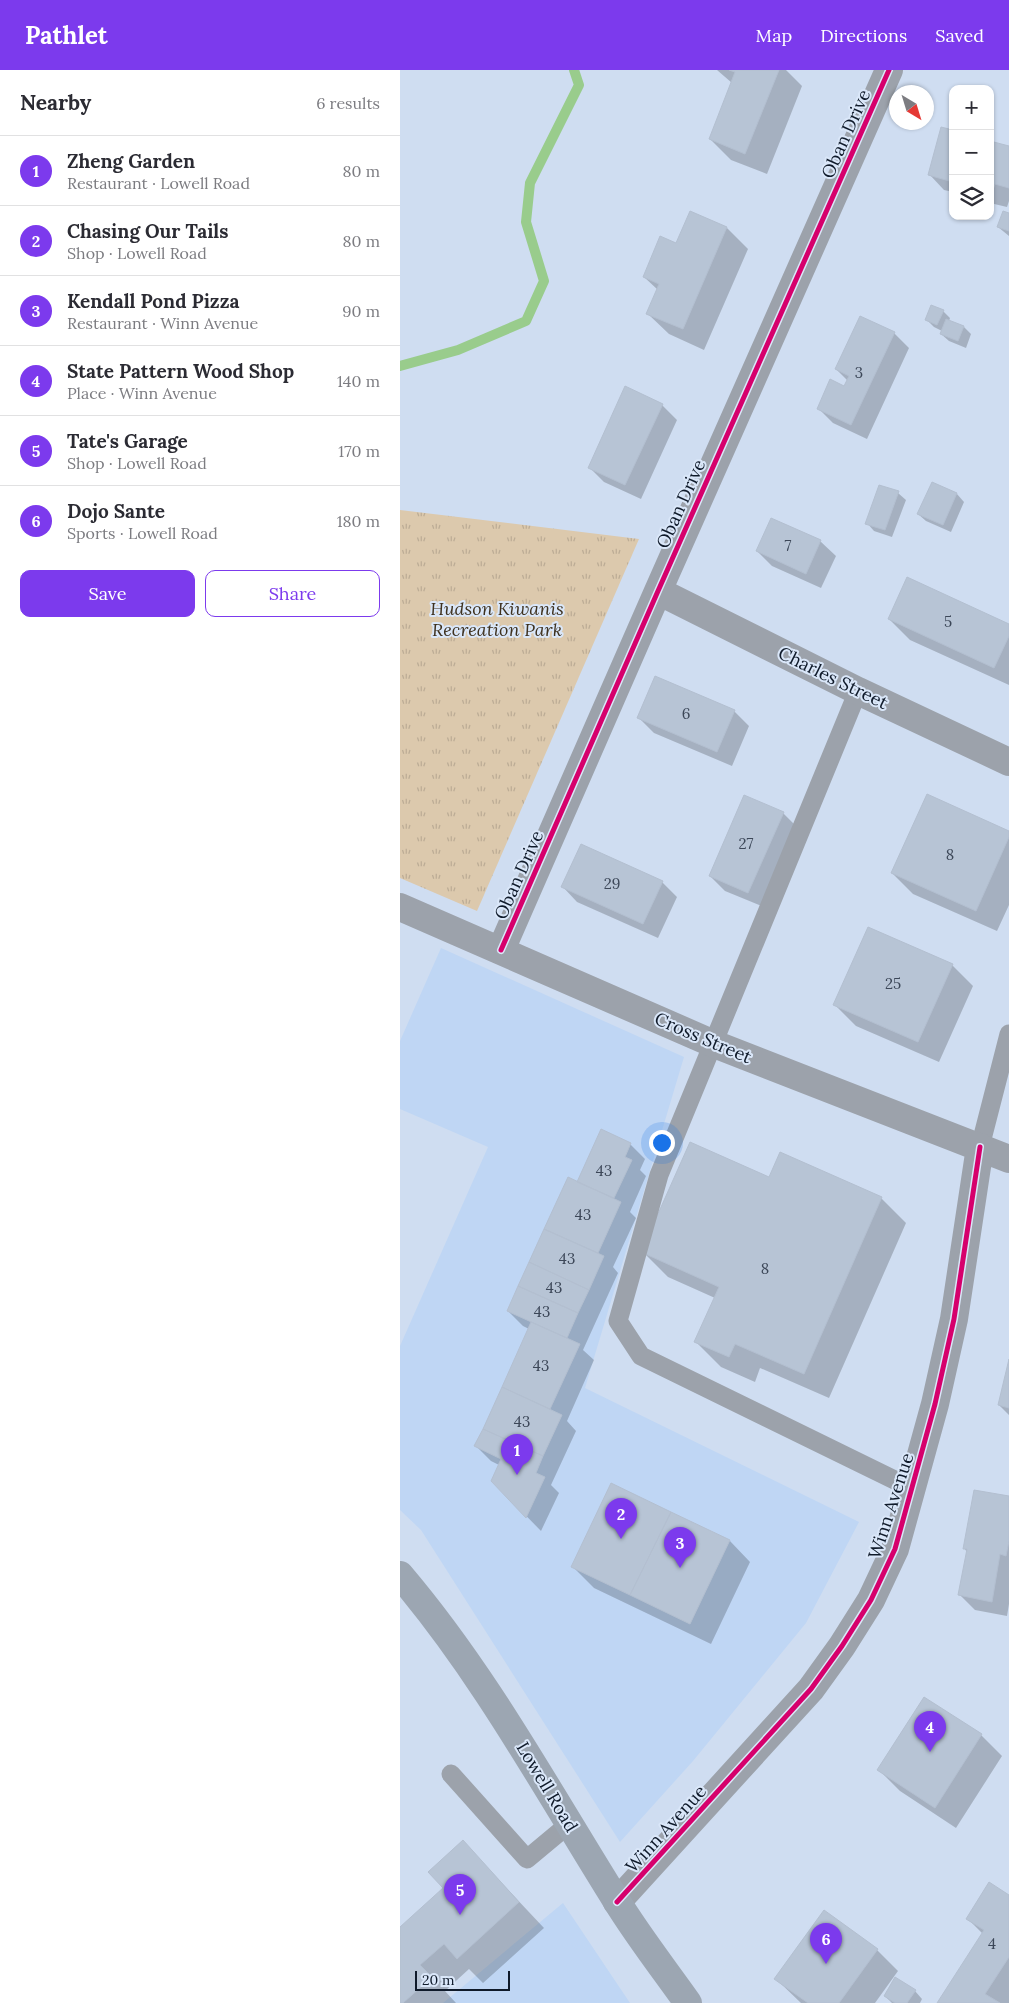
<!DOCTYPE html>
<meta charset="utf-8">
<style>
body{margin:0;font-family:Lora,serif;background:#f7f7f7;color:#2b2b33}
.controls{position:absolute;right:15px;top:15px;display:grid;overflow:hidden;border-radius:10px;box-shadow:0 1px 4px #0004}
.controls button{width:45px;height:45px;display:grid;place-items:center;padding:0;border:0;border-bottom:1px solid #e1e1e2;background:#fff;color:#2b2b33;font:25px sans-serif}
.compass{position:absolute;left:489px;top:15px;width:45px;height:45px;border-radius:50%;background:#fff;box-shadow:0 1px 4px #0004;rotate:142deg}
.scale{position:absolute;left:15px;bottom:12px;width:95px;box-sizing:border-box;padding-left:5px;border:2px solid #0f1a2a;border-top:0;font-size:14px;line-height:18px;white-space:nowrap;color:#0f1a2a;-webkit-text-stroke:4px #dae7f9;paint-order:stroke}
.you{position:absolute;left:261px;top:1072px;width:18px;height:18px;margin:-12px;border:4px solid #fff;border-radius:50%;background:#1a73e8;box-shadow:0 0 0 8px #1a73e833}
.badge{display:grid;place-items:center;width:32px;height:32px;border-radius:50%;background:#7c3aed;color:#fff;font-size:16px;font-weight:700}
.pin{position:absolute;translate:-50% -41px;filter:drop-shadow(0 1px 2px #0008)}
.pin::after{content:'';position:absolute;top:26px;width:18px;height:15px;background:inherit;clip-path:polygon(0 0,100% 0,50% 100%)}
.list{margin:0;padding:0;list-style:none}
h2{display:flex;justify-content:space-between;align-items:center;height:65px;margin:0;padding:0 20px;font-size:21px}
h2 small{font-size:16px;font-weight:400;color:#7c7c81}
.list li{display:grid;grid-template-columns:32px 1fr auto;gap:15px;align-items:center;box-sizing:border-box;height:70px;padding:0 20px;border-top:1px solid #e1e1e2}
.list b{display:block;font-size:19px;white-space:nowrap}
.list p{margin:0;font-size:16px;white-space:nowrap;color:#7c7c81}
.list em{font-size:16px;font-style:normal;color:#7c7c81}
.actions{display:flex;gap:10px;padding:15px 20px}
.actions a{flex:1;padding:11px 0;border:1px solid #7c3aed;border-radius:10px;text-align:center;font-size:18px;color:#7c3aed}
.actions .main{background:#7c3aed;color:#fff}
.icon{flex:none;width:28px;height:28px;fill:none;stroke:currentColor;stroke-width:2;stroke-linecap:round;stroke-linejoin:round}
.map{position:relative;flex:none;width:609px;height:1933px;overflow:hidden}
header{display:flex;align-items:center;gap:30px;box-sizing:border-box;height:70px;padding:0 25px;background:#7c3aed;color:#fff}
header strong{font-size:24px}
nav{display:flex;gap:28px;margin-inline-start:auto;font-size:18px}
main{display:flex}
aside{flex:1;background:#fff}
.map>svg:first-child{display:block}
.built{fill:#bfd6f4}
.park{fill:url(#park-tufts)}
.shadow{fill:#0003}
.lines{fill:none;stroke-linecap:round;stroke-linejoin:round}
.stream{stroke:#99cc8c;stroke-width:10}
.building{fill:#b7c4d5;stroke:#b3bfd0}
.lane{stroke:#9ca2ab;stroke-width:19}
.street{stroke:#9ca2ab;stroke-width:28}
.primary{stroke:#9ca6b2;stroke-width:28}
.cycleway-casing{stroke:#dae7f9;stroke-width:8}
.cycleway{stroke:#d6006c;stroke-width:5}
.labels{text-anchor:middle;stroke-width:4;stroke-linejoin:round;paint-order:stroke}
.number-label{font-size:15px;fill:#3c4758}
.street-label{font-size:18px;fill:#0f1a2a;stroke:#dae7f9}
.park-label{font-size:18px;font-style:italic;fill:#3e311e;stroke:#dae7f9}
</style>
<header>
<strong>Pathlet</strong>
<nav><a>Map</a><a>Directions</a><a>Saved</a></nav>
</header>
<main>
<aside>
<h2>Nearby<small>6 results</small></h2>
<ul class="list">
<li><span class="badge">1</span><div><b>Zheng Garden</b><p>Restaurant · Lowell Road</p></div><em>80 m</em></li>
<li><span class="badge">2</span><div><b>Chasing Our Tails</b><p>Shop · Lowell Road</p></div><em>80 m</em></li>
<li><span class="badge">3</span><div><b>Kendall Pond Pizza</b><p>Restaurant · Winn Avenue</p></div><em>90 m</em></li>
<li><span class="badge">4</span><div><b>State Pattern Wood Shop</b><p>Place · Winn Avenue</p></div><em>140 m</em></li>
<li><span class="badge">5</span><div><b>Tate's Garage</b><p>Shop · Lowell Road</p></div><em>170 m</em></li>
<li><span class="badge">6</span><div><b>Dojo Sante</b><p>Sports · Lowell Road</p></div><em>180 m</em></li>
</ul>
<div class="actions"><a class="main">Save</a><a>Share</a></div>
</aside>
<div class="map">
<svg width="609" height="1933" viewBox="0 0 609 1933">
<defs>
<pattern id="park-tufts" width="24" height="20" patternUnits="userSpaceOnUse" patternTransform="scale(1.25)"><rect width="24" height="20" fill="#dcc9ad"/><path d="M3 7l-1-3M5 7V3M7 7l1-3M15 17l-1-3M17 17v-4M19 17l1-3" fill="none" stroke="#bcac95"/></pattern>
</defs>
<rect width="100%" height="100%" fill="#cfddf1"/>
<path class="built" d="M41,878L284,987L185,1318L459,1452L406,1553L293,1691L220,1772L21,1460L0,1440V1276L88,1077L0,1039V971Z
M163,1833L230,1933H43Z"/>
<path class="park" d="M0,440L239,469L77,841L0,808Z"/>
<path class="shadow" d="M317,0H386L402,16L367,104L331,90L310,69L332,13Z
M553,62V122L544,120L529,104Z
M590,72L609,78V131L607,137L590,133Z
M604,143L609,145V166L598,157Z
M327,158L348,179L304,280L269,264L248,244L258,220L244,207L277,175Z
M543,241L550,248L549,251L564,257L571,264L566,278L549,271L541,264L542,261L534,257L527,250Z
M494,263L509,278L467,369L433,353L418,338L445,318L448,311L436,299Z
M262,335L277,350L241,429L204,412L189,397Z
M532,413L557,424L564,432L551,462L526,451L518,444Z
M498,423L506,430L492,467L474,461L467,453Z
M420,471L436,486L421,518L372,496L357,481Z
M508,508L609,556V615L510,570L489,549Z
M334,641L349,656L332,696L254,663L239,648Z
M527,726L609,763V835L597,861L513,824L492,803Z
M383,743L398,758L364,837L325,821L310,806Z
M262,812L277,827L258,868L177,832L162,816Z
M552,895L573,916L539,992L456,956L435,935Z
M230,1074L245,1089L240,1100L246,1106L230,1142L236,1148L213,1197L218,1203L183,1280L194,1290L167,1351L176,1361L151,1415L159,1423L141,1461L92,1411L99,1395L91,1391L76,1376L129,1259L123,1256L108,1241L168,1109L178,1113Z
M370,1108L481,1128L506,1153L429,1328L360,1298L355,1312L321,1297L296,1272L315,1228L268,1207L243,1182Z
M609,1294V1345L599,1335Z
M575,1421L609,1427V1534L607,1546L575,1540L560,1525L567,1482L564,1478Z
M330,1471L350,1492L311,1574L194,1518L173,1497Z
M581,1665L602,1686L556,1758L500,1721L479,1700Z
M63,1772L144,1858L83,1913L69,1899L45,1921L56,1933H0V1859L45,1818Z
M590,1814L609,1826V1933H539L583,1864L568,1849Z
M424,1842L477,1880L498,1901L475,1933H401L376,1909Z
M515,1921L522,1929L520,1933H492L485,1926Z"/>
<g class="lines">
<path class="stream" d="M0,296L58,280L126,251L144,211L126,152L130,113L179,15L174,0"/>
</g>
<path class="building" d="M329,0H379L345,84L309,69L335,2Z
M541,57L553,60V112L528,105Z
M590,71L609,76V118L595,114L592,123H590Z
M290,141L327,157L283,259L246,244L259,214L243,207L260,166L276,173Z
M603,141L609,143V161L597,157Z
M531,235L544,240L537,255L525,250Z
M460,246L495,262L451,355L417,339L430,309L444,316L449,306L435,299Z
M546,249L564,256L558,271L540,264Z
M225,316L263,334L225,415L188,398Z
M532,412L557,423L543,455L517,444Z
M479,415L499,421L485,460L465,454Z
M371,448L421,470L406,504L356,481Z
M507,507L609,554V566L594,598L488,549Z
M255,606L335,640L317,682L237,648Z
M527,724L609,761V767L576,841L491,803Z
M344,725L384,742L348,823L309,806Z
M181,774L263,811L243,854L161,817Z
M468,857L553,894L518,972L433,935Z
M201,1059L231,1073L225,1087L232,1090L214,1128L177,1112Z
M290,1072L369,1107L380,1082L482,1127L404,1304L335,1274L329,1287L294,1272L319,1217L241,1182Z
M168,1107L221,1132L198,1183L144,1159Z
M144,1159L204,1186L189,1220L129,1192Z
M129,1192L189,1220L178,1243L118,1216Z
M118,1216L178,1243L167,1268L107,1241Z
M131,1252L180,1274L150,1339L102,1317Z
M609,1289V1338L598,1335Z
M102,1317L162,1345L143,1386L83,1359Z
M83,1359L143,1386L136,1403L145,1407L126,1448L91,1411L101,1389L74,1376Z
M211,1413L271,1442L230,1525L171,1497Z
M574,1420L609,1426V1471L606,1486L600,1484L592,1532L558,1525L567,1479H563Z
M271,1442L330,1470L290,1554L230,1525Z
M524,1627L582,1664L535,1738L477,1700Z
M63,1770L119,1832L57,1889L44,1874L20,1895L32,1907L3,1933H0V1857L43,1818L28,1802Z
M589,1812L609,1825V1887L585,1924L600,1933H537L584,1860L566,1849Z
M424,1840L478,1879L439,1933H408L374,1909Z
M495,1907L516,1920L507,1933H495L484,1926Z"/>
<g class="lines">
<path class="lane" d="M458,621L259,1105L218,1251L241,1286L513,1419
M580,1077L609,964
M51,1704L127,1789L169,1754"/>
<path class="street" d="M258,521L458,621L609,692
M0,837L314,974L609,1089
M101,880L258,521L489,0
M217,1832L411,1619L442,1576L471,1530L495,1479L535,1334L554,1249L580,1077"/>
<path class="primary" d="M0,1505C85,1605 147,1720 216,1830C238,1866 264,1899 288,1933"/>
<defs>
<path id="cycleway" d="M101,880L258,521L489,0
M217,1832L411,1619L442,1576L471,1530L495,1479L535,1334L554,1249L580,1077"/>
</defs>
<use href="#cycleway" class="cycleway-casing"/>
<use href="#cycleway" class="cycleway"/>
</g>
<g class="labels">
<g class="number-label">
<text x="459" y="308">3</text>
<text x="388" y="481">7</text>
<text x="548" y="557">5</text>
<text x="286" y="649">6</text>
<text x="346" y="779">27</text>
<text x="550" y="790">8</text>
<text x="212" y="819">29</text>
<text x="493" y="919">25</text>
<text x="204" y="1106">43</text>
<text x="183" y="1150">43</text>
<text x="167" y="1194">43</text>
<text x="365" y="1204">8</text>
<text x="154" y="1223">43</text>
<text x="142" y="1247">43</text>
<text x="141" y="1301">43</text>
<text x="122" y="1357">43</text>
<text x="592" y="1879">4</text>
</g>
<g class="street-label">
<text transform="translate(446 64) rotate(-66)" y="6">Oban Drive</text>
<text transform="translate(281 434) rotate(-66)" y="6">Oban Drive</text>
<text transform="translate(433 608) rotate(26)" y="6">Charles Street</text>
<text transform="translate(119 805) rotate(-66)" y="6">Oban Drive</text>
<text transform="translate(303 968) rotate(23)" y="6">Cross Street</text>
<text transform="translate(491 1436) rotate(-72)" y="6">Winn Avenue</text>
<text transform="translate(147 1717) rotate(59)" y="6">Lowell Road</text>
<text transform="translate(266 1759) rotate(-48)" y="6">Winn Avenue</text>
</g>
<g class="park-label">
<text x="97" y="545">Hudson Kiwanis<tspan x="97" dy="21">Recreation Park</tspan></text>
</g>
</g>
</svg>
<div class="controls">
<button>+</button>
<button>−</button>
<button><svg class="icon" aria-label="layers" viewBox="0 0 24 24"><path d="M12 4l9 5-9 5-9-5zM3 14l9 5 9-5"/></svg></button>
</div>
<svg class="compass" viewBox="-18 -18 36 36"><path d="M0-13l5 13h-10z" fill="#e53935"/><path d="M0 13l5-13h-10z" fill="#7c7c81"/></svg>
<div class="scale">20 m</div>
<div class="you"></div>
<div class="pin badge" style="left:117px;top:1405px">1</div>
<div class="pin badge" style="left:221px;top:1469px">2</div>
<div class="pin badge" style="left:280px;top:1498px">3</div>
<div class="pin badge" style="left:530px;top:1682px">4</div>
<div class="pin badge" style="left:60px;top:1845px">5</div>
<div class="pin badge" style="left:426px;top:1894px">6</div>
</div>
</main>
